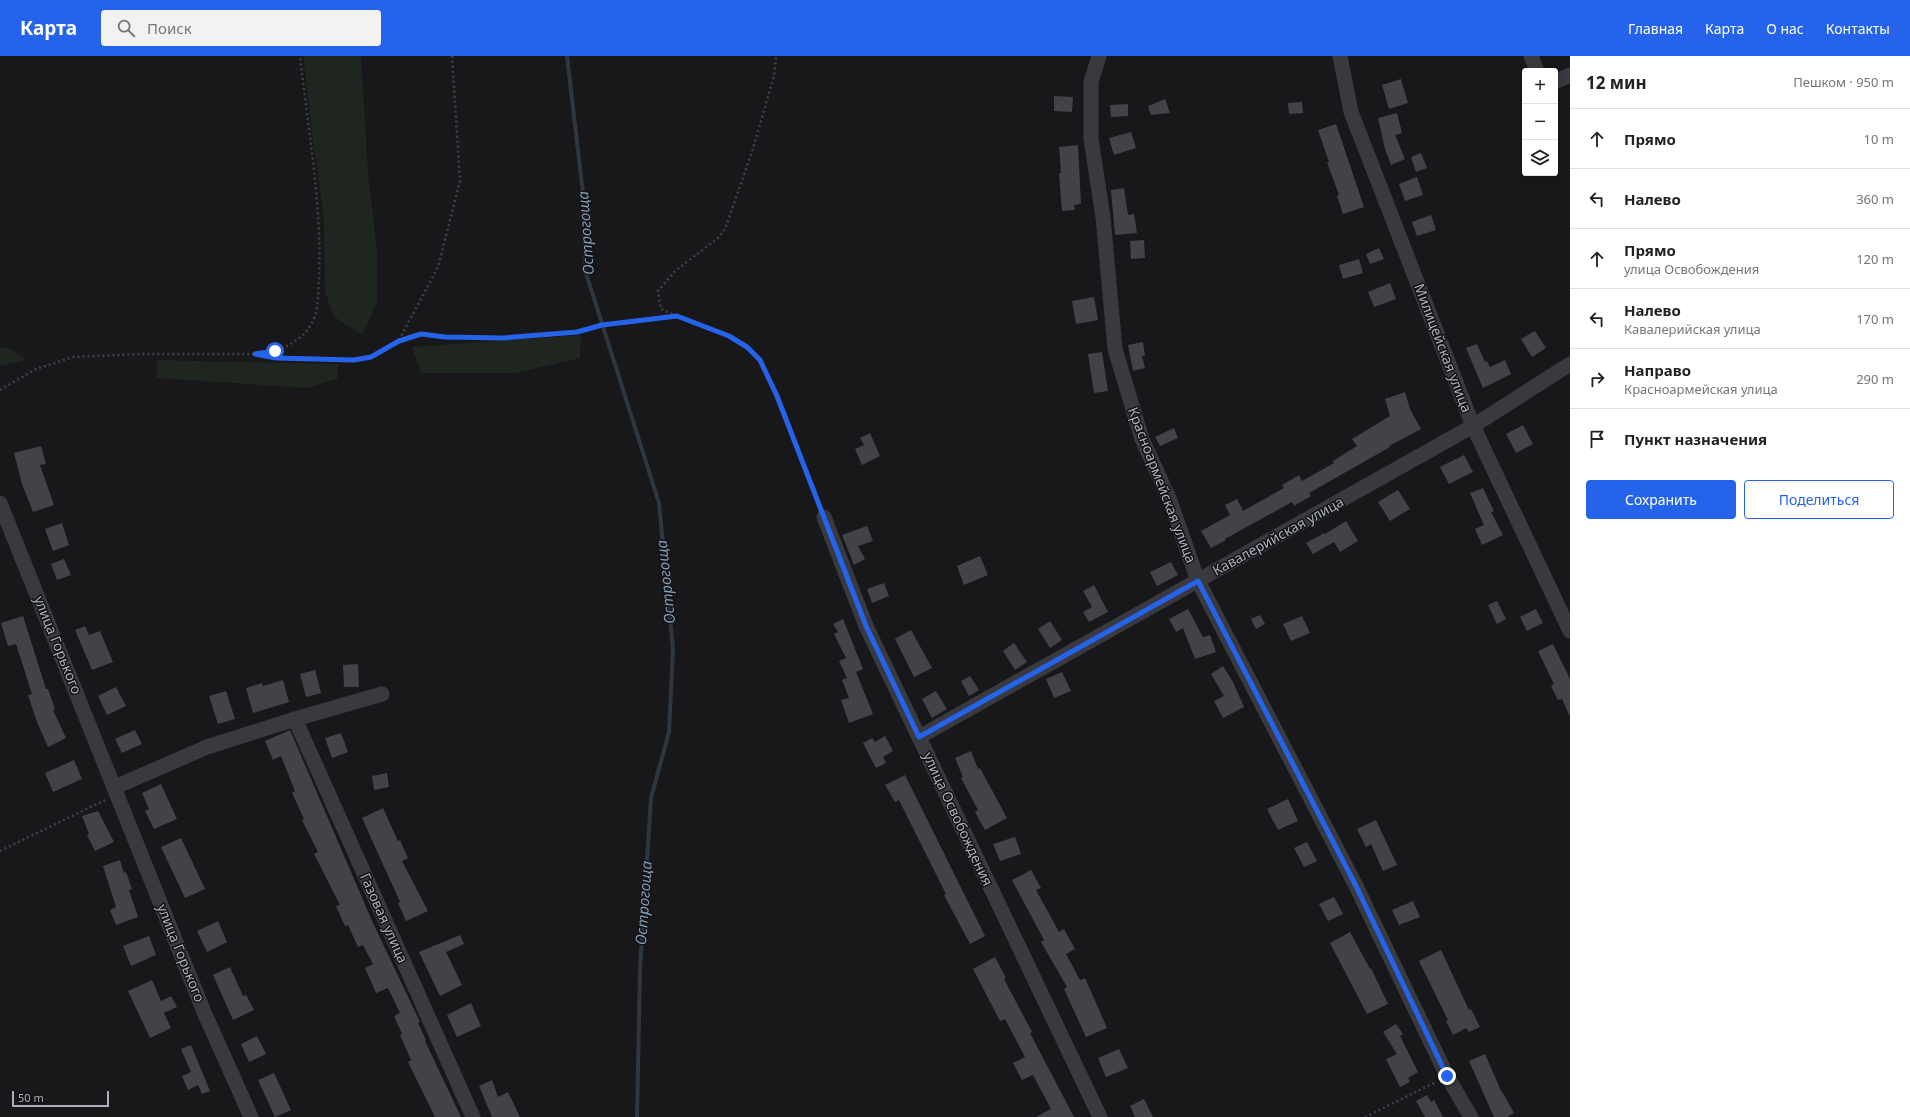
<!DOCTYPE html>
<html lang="ru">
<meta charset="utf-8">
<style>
body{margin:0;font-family:"Noto Sans",sans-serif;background:#f2f2f2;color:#222}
.controls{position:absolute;right:12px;top:12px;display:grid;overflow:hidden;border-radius:4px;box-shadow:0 2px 10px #0003}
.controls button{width:36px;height:36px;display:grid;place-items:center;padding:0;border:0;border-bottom:1px solid #e0e0e0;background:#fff;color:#222;font:20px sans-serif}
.scale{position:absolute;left:12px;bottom:10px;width:97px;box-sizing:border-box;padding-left:4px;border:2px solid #aaafbb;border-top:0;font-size:11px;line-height:14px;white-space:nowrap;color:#aaafbb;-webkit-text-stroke:3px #131316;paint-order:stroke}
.stop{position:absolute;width:12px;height:12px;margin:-9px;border:3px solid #2563eb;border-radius:50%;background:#fff}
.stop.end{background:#2563eb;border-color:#fff;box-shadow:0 1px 4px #0008}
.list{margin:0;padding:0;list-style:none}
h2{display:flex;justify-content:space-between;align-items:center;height:52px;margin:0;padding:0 16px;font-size:17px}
h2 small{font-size:13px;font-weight:400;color:#767676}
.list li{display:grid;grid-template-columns:26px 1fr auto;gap:12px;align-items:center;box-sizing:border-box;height:60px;padding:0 16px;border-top:1px solid #e0e0e0}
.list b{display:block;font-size:15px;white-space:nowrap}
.list p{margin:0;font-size:13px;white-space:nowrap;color:#767676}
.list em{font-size:13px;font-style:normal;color:#767676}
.actions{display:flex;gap:8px;padding:12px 16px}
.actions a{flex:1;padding:9px 0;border:1px solid #2563eb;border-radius:4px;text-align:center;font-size:14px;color:#2563eb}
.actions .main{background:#2563eb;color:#fff}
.icon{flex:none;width:22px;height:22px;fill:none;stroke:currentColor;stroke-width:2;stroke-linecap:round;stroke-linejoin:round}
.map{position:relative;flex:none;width:1570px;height:1061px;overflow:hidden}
header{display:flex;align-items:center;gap:24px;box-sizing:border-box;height:56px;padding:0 20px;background:#2563eb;color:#fff}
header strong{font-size:19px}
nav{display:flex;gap:22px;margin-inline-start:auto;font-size:14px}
.search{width:280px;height:36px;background:#f2f2f2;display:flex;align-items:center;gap:10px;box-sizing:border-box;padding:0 14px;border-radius:4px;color:#767676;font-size:15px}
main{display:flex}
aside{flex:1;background:#fff}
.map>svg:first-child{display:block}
.green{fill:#1e261f}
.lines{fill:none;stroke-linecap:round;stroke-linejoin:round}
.stream{stroke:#2e373f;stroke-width:4}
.building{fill:#424348}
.path{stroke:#3f4147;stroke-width:2.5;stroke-dasharray:2 3;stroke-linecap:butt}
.minor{stroke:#393a40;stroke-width:15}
.route{stroke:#2563eb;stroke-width:5}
.labels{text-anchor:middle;stroke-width:3;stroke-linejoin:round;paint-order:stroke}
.street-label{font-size:14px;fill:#aaafbb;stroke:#131316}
.water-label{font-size:15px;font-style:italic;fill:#819cb6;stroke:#131316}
</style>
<header>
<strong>Карта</strong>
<div class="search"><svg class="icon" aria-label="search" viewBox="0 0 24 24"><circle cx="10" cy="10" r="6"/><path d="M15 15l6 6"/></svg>Поиск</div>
<nav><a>Главная</a><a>Карта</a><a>О нас</a><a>Контакты</a></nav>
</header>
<main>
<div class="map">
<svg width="1570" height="1061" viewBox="0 0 1570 1061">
<rect width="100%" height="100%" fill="#18181b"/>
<path class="green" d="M303,0H361L368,118L377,194V247L362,279L333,260L325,235L324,162L314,92Z
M581,279L580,302L516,317H421L412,291Z
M0,292H9L27,304L0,310Z
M157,304L339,308L337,323L307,332L157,322Z"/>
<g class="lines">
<path class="stream" d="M567,0L584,146L585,214L659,447L673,593L669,676L651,742L640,913L637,1061"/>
</g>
<path class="building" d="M1401,23L1408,47L1389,53L1382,29Z
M1054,40L1073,41L1072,56L1054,55Z
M1165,43L1170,57L1151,59L1148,50Z
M1302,46L1303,57L1289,58L1288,47Z
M1128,48V60L1111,61L1110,49Z
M1397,57L1402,77L1395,79L1405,103L1391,109L1385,93L1378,62Z
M1336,68L1364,151L1343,158L1337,140L1339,139L1327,106H1329L1318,74Z
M1131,76L1136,92L1114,99L1109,82Z
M1078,89L1081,148L1074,149L1075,154L1062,155L1059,117H1061L1059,91Z
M1421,97L1427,112L1416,116L1411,101Z
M1417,121L1423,139L1405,145L1399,128Z
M1124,132L1128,159L1134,158L1137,177L1115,179L1111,134Z
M1431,159L1436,174L1417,180L1412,166Z
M1144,184L1145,202L1131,203L1130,185Z
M1379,192L1384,203L1370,208L1366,198Z
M1359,203L1363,217L1343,223L1339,209Z
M1390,227L1396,243L1374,251L1368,236Z
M1094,241L1098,264L1076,268L1072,245Z
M1535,275L1546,292L1532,301L1521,283Z
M1143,286L1145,300H1142L1145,312L1133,315L1128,289Z
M1477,288L1485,306L1487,305L1490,311L1505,304L1511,318L1483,332L1466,292Z
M1102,296L1108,335L1094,337L1088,298Z
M1405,336L1410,353L1421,373L1389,390L1390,391L1309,437L1311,440L1294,450L1292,446L1225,483L1226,484L1211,492L1201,475L1230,459L1225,449L1237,443L1243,455L1284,432L1282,429L1299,419L1302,425L1334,407L1333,405L1357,390L1352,383L1390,360L1385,343Z
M1523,369L1533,388L1516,397L1506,378Z
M1174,372L1178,382L1160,390L1155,381Z
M870,377L880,400L862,409L855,393L864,389L860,382Z
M41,390L46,408L40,409L54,449L33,456L22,428L14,397Z
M1464,399L1473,416L1449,428L1440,411Z
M1483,432L1494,455L1491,456L1503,479L1482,489L1475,473L1484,469L1470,437Z
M1398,434L1410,453L1390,465L1378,446Z
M1346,465L1358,485L1340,496L1334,486L1313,498L1306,487L1324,477L1325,478Z
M62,467L69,489L53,495L45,473Z
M867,470L873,485L858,490L865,503L854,509L842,479Z
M980,500L988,519L964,529L957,510Z
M64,503L71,519L57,524L51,508Z
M1171,506L1178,519L1157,530L1150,516Z
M884,527L889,540L872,547L867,533Z
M1094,529L1108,556L1089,566L1083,556L1092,551L1083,535Z
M1497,545L1506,563L1497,568L1488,549Z
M1188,553L1203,581L1210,579L1216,596L1195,603L1183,572L1176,576L1169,563Z
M1536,553L1543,567L1527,575L1520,561Z
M1260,559L1265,568L1256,573L1251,563Z
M23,560L46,633H48L55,653L53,654L66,682L48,691L37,666L28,639L32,638L16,588L8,590L1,567Z
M1302,560L1310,577L1291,585L1283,568Z
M843,563L863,613L856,616L873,658L849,667L841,644L849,642L842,624L847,622L839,605L846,602L834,578L838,576L833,568Z
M1050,565L1062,584L1050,592L1038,573Z
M85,570L89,579L100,575L113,606L92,614L75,574Z
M911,574L932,612L914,621L895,583Z
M1014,587L1027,606L1015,614L1003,595Z
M1553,588L1570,623V661L1562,643L1558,644L1551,630L1554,628L1538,595Z
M358,608L359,631H344L343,609Z
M1223,610L1233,626L1244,651L1223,662L1214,645L1224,640L1211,618Z
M315,614L321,637L306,641L300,618Z
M1062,616L1071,635L1054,642L1046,623Z
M970,620L979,634L969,640L961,625Z
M283,624L289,646L253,657L246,632L262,627L263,630Z
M116,631L126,650L107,659L98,640Z
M226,635L235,663L218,668L209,640Z
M936,635L947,653L932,662L922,643Z
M135,674L142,688L122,697L115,683Z
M290,674L373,867L420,966L418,967L426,984L425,985L461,1061H435L408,1006L411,1004L400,979L402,978L394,960L400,957L388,932L376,937L365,912L373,908L363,889L358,891L348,869L345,870L336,850L340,849L314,798L318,796L302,764L304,763L292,737L295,735L281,700L273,704L265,685Z
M341,677L348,696L332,702L325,682Z
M885,680L893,695L883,701L886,707L876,712L863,687L872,682L875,686Z
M971,695L978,713L980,712L1007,762L985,774L975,756L978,754L961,722L963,721L955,702Z
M74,704L82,723L53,736L45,717Z
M387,717L389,731L374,734L372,720Z
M905,719L985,880L970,888L944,839L946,838L899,744L895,746L885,729Z
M161,728L177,763L154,773L145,755L149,753L142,737Z
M1288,743L1298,765L1278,774L1267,753Z
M383,752L398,785L400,784L408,802L402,805L428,855L406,865L398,847L400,846L362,762Z
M98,755L114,786L95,795L87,779L89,778L82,760Z
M1376,764L1397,809L1383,815L1371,788L1366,791L1357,773Z
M1015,781L1021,798L1000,805L993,788Z
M181,782L205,833L185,842L161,791Z
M1307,786L1317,805L1304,811L1294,792Z
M120,804L124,817L126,816L132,833L129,834L138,861L116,869L110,854L116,851L103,810Z
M1031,814L1041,832L1036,834L1059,876L1064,873L1075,893L1066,898L1080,924L1085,922L1107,972L1086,981L1064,933L1067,931L1041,886L1044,884L1012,824Z
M1334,841L1343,858L1328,865L1319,848Z
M1413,845L1420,861L1399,869L1392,854Z
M218,865L227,886L207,896L197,875Z
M1350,876L1370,913L1371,912L1388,948L1367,958L1330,887Z
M460,879L464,888L446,896L462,929L440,940L419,896Z
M149,880L156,899L131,910L123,890Z
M1441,894L1469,954L1471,953L1480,971L1469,976L1466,972L1453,979L1446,965L1448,964L1419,905Z
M995,901L1006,922L1004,923L1032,976L1030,977L1074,1061H1036L1051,1053L1033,1019L1022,1024L1013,1007L1025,1001L1005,963L1000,965L973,913Z
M230,911L243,940L246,939L254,954L233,964L213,919Z
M152,924L161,945L171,940L177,951L164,957L171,972L150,982L128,935Z
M471,947L481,970L457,981L447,959Z
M1396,968L1403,978L1400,980L1418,1016L1408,1022L1410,1026L1400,1031L1386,1003L1397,998L1383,976Z
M257,980L266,998L249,1006L241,988Z
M191,989L210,1035L202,1038L198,1029L188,1034L182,1020L191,1016L181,993Z
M1119,993L1128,1012L1106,1021L1098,1002Z
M1485,998L1502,1037H1503L1514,1057L1507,1061H1494L1469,1005Z
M274,1017L291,1054L275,1061L258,1024Z
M492,1024L498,1041L508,1036L520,1061H492L479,1030Z
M1427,1039L1431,1046L1434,1044L1443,1061H1425L1416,1045Z
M1144,1043L1153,1061H1135L1130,1050Z"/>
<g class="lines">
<path class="path" d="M677,260L661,253L658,235L674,216L718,182L725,173L752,96L774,20L776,0
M399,284L438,211L460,125L452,0
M257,298C282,294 305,286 315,260C319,248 318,233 319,221C322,147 308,73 300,0
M0,334L36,313L73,301L142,298H255L276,302L354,304L371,301L399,285L421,278L445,281L503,282L577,276L603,269L677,260L729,280L747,291L760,304L777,340L819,449
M0,795L105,744
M1365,1061L1436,1026"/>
<path class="minor" d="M1099,0L1091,26V83L1103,161L1115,293L1142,383L1169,442L1198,525L1356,830L1447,1020L1471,1061
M1340,0L1351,56L1473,370L1570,575
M1531,0L1537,15
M1555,26L1570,19
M0,447L204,956L251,1061
M824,461L866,570L1100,1061
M295,663L473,1061
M919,681L1473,370L1570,308
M115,731L207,691L295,663L382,638"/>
</g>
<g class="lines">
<path class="route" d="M275,295L255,298L276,302L354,304L371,301L399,285L421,278L445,281L503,282L577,276L602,269L677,260L729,280L747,291L760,304L777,340L866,570L919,681L1198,525L1356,830L1447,1020"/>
</g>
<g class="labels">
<g class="street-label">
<text transform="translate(1443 292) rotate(69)" y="5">Милицейская улица</text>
<text transform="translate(1162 429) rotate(69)" y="5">Красноармейская улица</text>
<text transform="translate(1278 480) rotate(-29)" y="5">Кавалерийская улица</text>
<text transform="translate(58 589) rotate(68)" y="5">улица Горького</text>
<text transform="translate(958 763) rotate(65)" y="5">улица Освобождения</text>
<text transform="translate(384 862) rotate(66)" y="5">Газовая улица</text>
<text transform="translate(181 897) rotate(68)" y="5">улица Горького</text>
</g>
<g class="water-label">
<text transform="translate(586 177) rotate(-94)" y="5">Острогоща</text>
<text transform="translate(666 526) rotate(-96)" y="5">Острогоща</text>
<text transform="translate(644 847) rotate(-86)" y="5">Острогоща</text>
</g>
</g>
</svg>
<div class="controls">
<button>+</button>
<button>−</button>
<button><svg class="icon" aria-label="layers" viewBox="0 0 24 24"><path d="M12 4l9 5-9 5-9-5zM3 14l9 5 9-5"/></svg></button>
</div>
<div class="scale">50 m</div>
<div class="stop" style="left:275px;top:295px"></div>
<div class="stop end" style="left:1447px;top:1020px"></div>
</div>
<aside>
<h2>12 мин<small>Пешком · 950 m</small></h2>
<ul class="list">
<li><svg class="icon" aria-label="ahead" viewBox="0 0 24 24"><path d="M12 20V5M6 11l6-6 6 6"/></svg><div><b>Прямо</b></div><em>10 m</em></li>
<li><svg class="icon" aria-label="left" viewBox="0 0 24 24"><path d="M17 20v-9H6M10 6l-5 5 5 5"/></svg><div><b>Налево</b></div><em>360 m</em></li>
<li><svg class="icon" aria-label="ahead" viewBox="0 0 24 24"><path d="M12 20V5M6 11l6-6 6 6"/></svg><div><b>Прямо</b><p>улица Освобождения</p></div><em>120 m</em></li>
<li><svg class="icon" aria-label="left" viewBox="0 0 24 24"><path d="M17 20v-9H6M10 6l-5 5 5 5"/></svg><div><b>Налево</b><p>Кавалерийская улица</p></div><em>170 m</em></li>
<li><svg class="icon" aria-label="right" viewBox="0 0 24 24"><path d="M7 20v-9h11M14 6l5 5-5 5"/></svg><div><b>Направо</b><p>Красноармейская улица</p></div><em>290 m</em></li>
<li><svg class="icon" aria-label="arrive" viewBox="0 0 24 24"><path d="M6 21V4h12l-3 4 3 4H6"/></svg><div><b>Пункт назначения</b></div></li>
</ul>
<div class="actions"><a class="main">Сохранить</a><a>Поделиться</a></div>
</aside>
</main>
